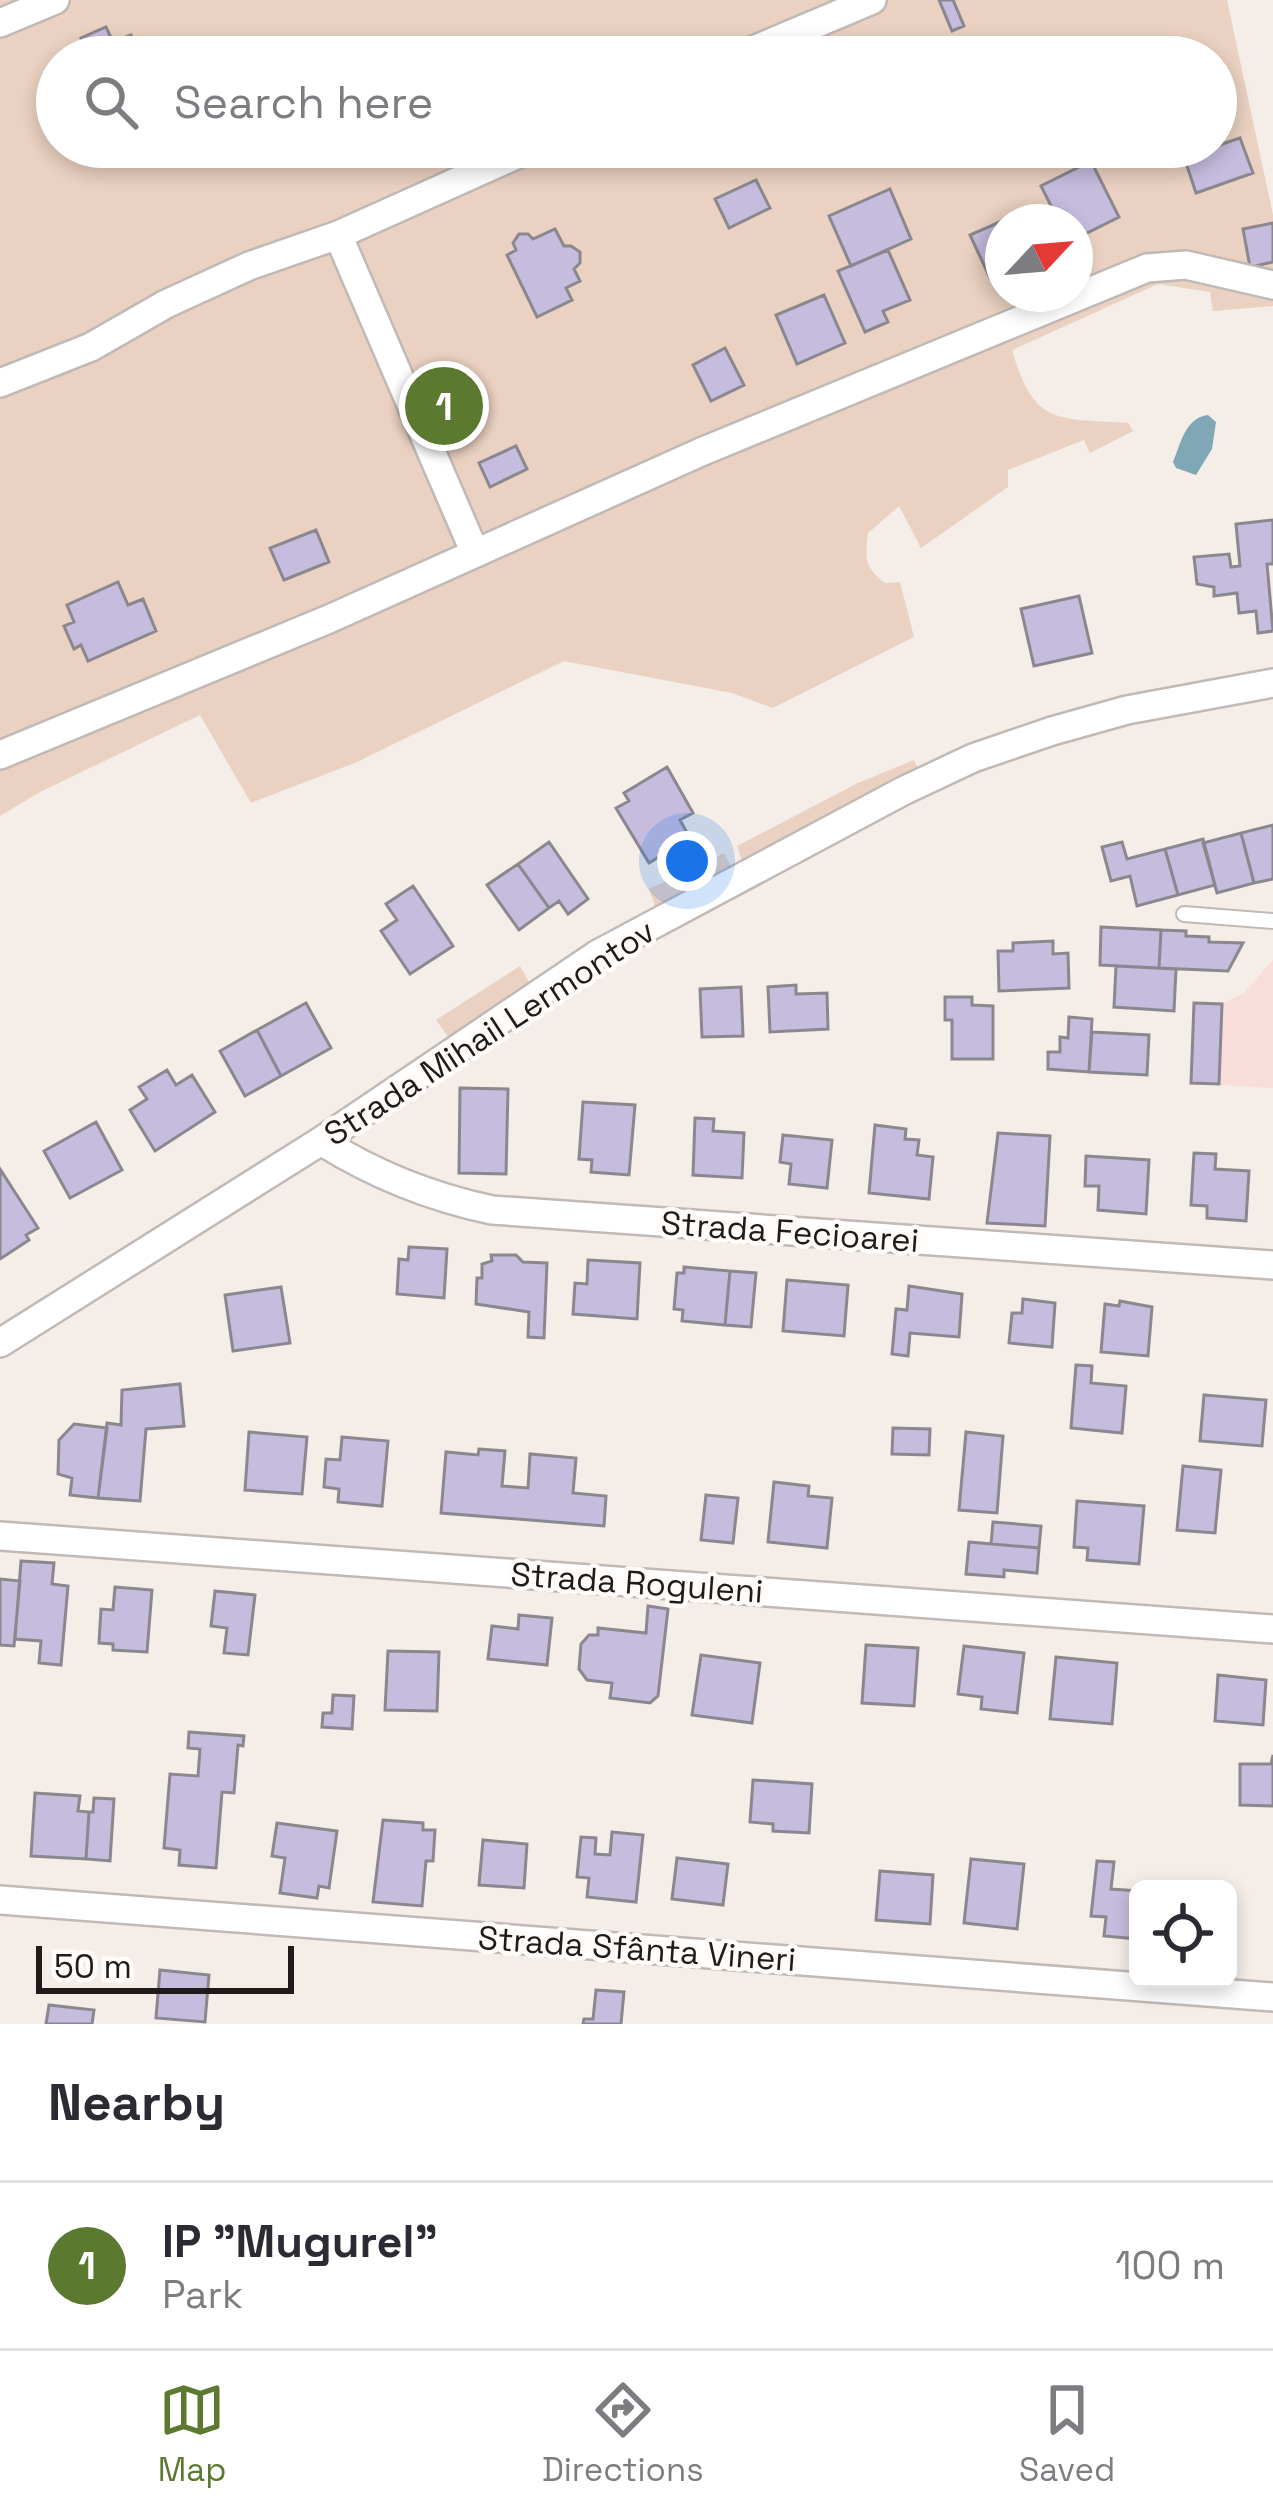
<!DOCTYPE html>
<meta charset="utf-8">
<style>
body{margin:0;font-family:"Space Grotesk",sans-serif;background:#f7f7f7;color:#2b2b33}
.controls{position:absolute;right:36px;bottom:36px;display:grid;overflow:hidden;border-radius:18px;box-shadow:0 6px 18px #0003}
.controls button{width:108px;height:108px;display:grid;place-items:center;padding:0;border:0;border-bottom:3px solid #e1e1e2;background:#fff;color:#2b2b33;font:60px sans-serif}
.compass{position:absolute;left:985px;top:204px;width:108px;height:108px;border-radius:50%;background:#fff;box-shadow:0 6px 18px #0003;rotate:64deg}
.scale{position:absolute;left:36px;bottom:30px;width:258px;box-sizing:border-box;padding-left:12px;border:6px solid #1e1b1a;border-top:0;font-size:33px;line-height:42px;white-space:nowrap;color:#1e1b1a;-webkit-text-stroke:9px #fffbf8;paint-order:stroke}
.you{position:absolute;left:687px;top:861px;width:42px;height:42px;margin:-30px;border:9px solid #fff;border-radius:50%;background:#1a73e8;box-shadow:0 0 0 18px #1a73e833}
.badge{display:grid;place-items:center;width:78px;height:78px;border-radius:50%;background:#5b792f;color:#fff;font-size:39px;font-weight:700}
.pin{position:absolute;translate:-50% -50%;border:6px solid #fff;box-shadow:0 3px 12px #0006}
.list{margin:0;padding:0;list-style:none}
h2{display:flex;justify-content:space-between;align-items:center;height:156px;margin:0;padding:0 48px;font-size:51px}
h2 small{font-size:39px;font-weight:400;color:#7c7c81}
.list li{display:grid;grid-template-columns:78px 1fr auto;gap:36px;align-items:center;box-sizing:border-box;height:168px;padding:0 48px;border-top:3px solid #e1e1e2}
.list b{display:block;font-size:45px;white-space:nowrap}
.list p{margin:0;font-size:39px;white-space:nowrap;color:#7c7c81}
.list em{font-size:39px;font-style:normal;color:#7c7c81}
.icon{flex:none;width:66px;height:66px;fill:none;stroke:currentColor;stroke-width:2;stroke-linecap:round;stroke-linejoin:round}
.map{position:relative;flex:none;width:1273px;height:2024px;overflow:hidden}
.search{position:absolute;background:#fff;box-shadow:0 6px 18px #0003;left:36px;right:36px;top:36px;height:132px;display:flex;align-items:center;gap:30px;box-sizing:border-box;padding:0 42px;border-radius:66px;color:#7c7c81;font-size:45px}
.sheet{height:324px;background:#fff}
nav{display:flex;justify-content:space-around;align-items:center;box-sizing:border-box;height:168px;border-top:3px solid #e1e1e2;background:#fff;font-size:33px;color:#7c7c81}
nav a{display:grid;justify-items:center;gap:6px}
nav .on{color:#5b792f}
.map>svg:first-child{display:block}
.industrial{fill:#f8dddb}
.green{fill:#ead1c1;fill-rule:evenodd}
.water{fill:#80a7b6}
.building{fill:#c6bcde;stroke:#8a888e;stroke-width:3}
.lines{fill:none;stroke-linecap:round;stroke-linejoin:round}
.lane-casing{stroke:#c0b9b5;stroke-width:18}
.street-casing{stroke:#c0b9b5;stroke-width:32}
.lane{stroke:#fff;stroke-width:14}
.street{stroke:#fff;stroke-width:27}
.labels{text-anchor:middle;stroke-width:9;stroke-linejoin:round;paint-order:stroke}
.street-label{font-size:33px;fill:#1e1b1a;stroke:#fffbf8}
</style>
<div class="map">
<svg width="1273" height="2024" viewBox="0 0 1273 2024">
<rect width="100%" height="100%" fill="#f4ede8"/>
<path class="industrial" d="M1273,960V1088L1191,1083L1222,1004L1244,993Z"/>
<path class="green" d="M0,0H1227L1273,215V306L1213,311L1210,292L1158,284L1012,350C1034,427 1058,418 1128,423L1133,431L1090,453L1084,440L1008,470V487L921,548L899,506L868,533C865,557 864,568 885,583L900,582L914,637L773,708L732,693L564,661L357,762L251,803L200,715L40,792L0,816ZM57,57H1216V147H57ZM1003,222H1075V294H1003Z
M914,760L919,771L743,863L737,846L858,783Z
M724,853L732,868L657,912L649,889Z
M520,966L530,984L449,1038L436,1020Z"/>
<path class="water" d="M1208,415L1216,422L1212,449L1196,475L1176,468L1173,462C1181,443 1185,418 1208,415Z"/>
<path class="building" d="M939,0H953L964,26L952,31Z
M106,27L113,42L131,35L140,57H88L81,38Z
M1240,138L1253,173L1196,193L1184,157Z
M1091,161L1119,217L1075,239V222H1059L1041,186Z
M756,180L770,208L729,228L715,199Z
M890,189L911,239L851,266L829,216Z
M1009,218L1011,222H1003V272L990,278L970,235Z
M1273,223V262L1250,267L1243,229Z
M555,229L564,246H571L580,252V263L574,269L580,281L566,288L572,300L537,317L507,255L516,250L513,243L519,234H528L533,239Z
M888,250L910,300L883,311L888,322L865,332L838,271Z
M824,295L845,343L797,364L776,315Z
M725,348L744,385L711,401L693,365Z
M516,446L527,469L490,487L479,463Z
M1273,520V564H1267L1273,631L1258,633L1256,611L1239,613L1237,593L1214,596V587L1197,584L1194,557L1229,554L1231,567L1240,566L1236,524Z
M316,530L329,562L284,580L270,548Z
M118,582L128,605L143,599L156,631L88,661L81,645L74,649L64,626L74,622L67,605Z
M1079,596L1092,653L1034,666L1021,609Z
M667,767L693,813L680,820L690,838L649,863L616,808L629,801L624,793Z
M1273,825V879L1254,883L1241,833Z
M1241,833L1254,883L1217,893L1203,843Z
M1203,839L1215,885L1178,895L1165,849Z
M549,842L588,899L568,914L559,901L549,908L518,864Z
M1122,842L1127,859L1165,849L1178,895L1137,906L1130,876L1111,881L1102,847Z
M518,864L549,908L519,930L487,885Z
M413,886L453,946L410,974L381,931L397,920L386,904Z
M1101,927L1161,930L1159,968L1100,965Z
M1161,930L1186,931V936L1209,937V942L1243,943L1228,971L1159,968Z
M1053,941V954L1068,953L1069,988L999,991L998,951H1013V943Z
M1116,966L1176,969L1174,1011L1114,1007Z
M796,985V994L827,993L828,1029L770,1032L768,987Z
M741,987L743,1036L702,1037L700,989Z
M945,997H972V1005L993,1006V1059H952V1020H945Z
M306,1003L331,1048L281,1076L257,1030Z
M1194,1003L1222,1004L1219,1084L1191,1083Z
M1069,1017L1092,1019L1089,1072L1048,1069V1052H1060V1037L1068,1038Z
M257,1030L281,1076L245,1096L220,1051Z
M1092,1032L1149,1035L1147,1075L1089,1072Z
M167,1070L176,1085L192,1075L215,1112L155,1151L130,1110L147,1099L139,1087Z
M460,1088L508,1089L506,1174L459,1173Z
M583,1102L635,1105L629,1175L591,1172L592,1160L579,1159Z
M695,1118L714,1119L713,1131L744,1133L742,1178L693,1175Z
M96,1122L122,1170L70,1198L44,1151Z
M875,1125L906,1129L905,1139L919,1140L917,1155L933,1157L929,1199L869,1193Z
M998,1133L1050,1136L1045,1226L987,1223Z
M783,1135L832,1140L827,1188L789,1184L791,1164L780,1162Z
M1194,1153L1216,1154L1215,1169L1249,1171L1246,1221L1207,1218V1206L1191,1205Z
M1086,1156L1149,1160L1146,1214L1098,1210L1099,1186H1085Z
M0,1169L38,1228L26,1235L29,1240L0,1259Z
M409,1247L447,1249L444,1298L397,1294L399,1259L408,1260Z
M491,1255H516L523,1262L547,1263L544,1338L528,1337L529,1312L476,1304L477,1278H482V1264L492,1261Z
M588,1260L640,1263L637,1319L573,1314L575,1283L587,1284Z
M684,1267L730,1271L725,1325L682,1321L683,1310L674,1309L677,1273H684Z
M730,1271L756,1273L751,1327L725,1325Z
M787,1280L848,1285L844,1336L783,1331Z
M909,1286L962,1294L959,1337L910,1333L908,1356L892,1354L896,1309L907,1310Z
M281,1287L290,1343L233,1351L225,1295Z
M1023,1299L1055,1303L1052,1347L1009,1343L1012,1313H1022Z
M1120,1301L1152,1307L1148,1356L1101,1352L1105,1304L1119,1306Z
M1076,1365L1092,1366L1091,1383L1126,1386L1122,1433L1071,1428Z
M180,1384L184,1426L146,1429L140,1501L98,1498L107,1423L121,1425L122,1390Z
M1204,1395L1266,1400L1262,1446L1200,1441Z
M74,1424L107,1428L98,1498L70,1495L72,1478L58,1474L59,1440Z
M893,1428L930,1429L929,1455L892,1454Z
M249,1432L307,1437L302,1494L245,1490Z
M966,1432L1003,1436L997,1513L959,1510Z
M342,1437L388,1441L382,1506L338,1502L339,1489L324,1487L326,1459L340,1460Z
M479,1449L505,1451L502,1486L528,1488L530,1454L576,1458L573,1493L606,1496L604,1526L441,1513L446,1452L478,1455Z
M1183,1466L1221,1470L1215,1533L1177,1530Z
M774,1482L809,1486L808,1496L832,1498L827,1548L768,1542Z
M706,1495L738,1498L733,1543L701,1540Z
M1077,1501L1144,1506L1139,1564L1087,1560L1088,1548L1074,1547Z
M993,1522L1041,1526L1039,1548L991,1544Z
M969,1542L1039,1548L1037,1573L1004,1570V1577L966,1574Z
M21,1561L54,1563L52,1584L68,1586L61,1665L39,1663L41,1641L15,1639Z
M0,1579L20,1581L14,1646L0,1645Z
M115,1587L152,1590L147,1652L113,1650V1644L99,1643L101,1609L113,1610Z
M215,1591L255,1595L248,1655L224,1653L227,1628L211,1626Z
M648,1606L668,1609L658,1696L650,1703L610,1698L612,1683L587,1680L579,1669L581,1644L589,1635H598V1628L646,1633Z
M519,1615L552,1618L547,1665L488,1659L492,1626L518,1629Z
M866,1645L918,1648L914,1706L862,1703Z
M964,1646L1024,1653L1017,1713L981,1709L982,1697L958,1694Z
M388,1651L439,1652L437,1711L385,1710Z
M701,1655L760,1663L752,1723L692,1715Z
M1056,1657L1117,1663L1112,1724L1050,1719Z
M1218,1675L1266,1680L1263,1725L1215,1721Z
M333,1695L354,1696L352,1729L322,1727L323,1713H332Z
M189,1732L244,1736L243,1746L238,1745L234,1793L222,1792L216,1868L179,1865L180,1850L164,1848L170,1774L198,1776L200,1749L188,1748Z
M1273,1755V1806L1240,1805V1764H1271Z
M753,1780L812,1784L809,1833L773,1831V1824L750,1822Z
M35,1793L80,1796L78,1811L89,1812L86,1859L31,1856Z
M94,1798L114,1799L110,1861L86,1859L89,1812H93Z
M383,1820L423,1823V1830H435L433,1861H426L422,1906L373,1902Z
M277,1823L337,1831L329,1888L319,1886L317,1898L280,1893L285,1858L272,1856Z
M612,1832L643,1835L636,1902L587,1897L589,1878L577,1877L581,1837L596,1838L595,1854L610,1855Z
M483,1840L527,1844L524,1888L479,1885Z
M677,1858L728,1864L723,1905L672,1899Z
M971,1859L1024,1864L1017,1929L964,1923Z
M1097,1861L1114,1862L1111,1889L1138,1891V1939L1104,1936L1106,1917L1091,1916Z
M880,1871L933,1875L930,1924L876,1920Z
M160,1970L209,1975L205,2022L156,2018Z
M596,1990L624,1992L621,2024H583L584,2019H593Z
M49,2005L94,2010L92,2024H46Z"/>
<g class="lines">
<defs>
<path id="lane" d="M1184,914L1273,921"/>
<path id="street" d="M0,23L55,0
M737,57L872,0
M338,235L475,553
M0,383L91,347L166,304L249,266L338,235L534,147
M0,755L329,619L701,452L1147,268L1186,265L1273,285
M321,1141C375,1175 430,1197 492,1210L1273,1265
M0,1343L321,1141L598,954L903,791L973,758L1052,731L1127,710L1273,683
M0,1536L1273,1629
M0,1900L1273,1997"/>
</defs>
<use href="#lane" class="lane-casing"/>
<use href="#street" class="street-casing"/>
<use href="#lane" class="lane"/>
<use href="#street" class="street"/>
</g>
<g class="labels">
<g class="street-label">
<text transform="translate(489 1032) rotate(-33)" y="12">Strada Mihail Lermontov</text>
<text transform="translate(790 1231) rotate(4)" y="12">Strada Fecioarei</text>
<text transform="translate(637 1582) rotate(4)" y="12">Strada Roguleni</text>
<text transform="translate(637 1948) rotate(4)" y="12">Strada Sfânta Vineri</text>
</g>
</g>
</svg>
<div class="controls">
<button><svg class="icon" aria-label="locate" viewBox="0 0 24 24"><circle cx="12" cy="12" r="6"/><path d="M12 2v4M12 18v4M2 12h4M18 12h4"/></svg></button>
</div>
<svg class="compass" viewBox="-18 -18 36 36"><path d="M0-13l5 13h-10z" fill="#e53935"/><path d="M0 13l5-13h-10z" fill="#7c7c81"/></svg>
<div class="scale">50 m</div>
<div class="you"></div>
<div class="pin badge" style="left:444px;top:406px">1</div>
<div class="search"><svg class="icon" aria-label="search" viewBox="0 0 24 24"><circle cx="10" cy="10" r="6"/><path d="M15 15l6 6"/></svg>Search here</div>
</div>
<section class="sheet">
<h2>Nearby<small></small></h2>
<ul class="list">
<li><span class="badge">1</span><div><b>IP &quot;Mugurel&quot;</b><p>Park</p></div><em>100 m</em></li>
</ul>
</section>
<nav>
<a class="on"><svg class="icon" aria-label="map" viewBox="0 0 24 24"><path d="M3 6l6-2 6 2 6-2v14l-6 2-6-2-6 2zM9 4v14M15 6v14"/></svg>Map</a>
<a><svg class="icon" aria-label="directions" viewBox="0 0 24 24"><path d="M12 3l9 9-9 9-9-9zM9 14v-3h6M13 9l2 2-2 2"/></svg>Directions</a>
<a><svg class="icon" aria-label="saved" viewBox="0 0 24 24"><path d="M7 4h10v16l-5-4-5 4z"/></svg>Saved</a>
</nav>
